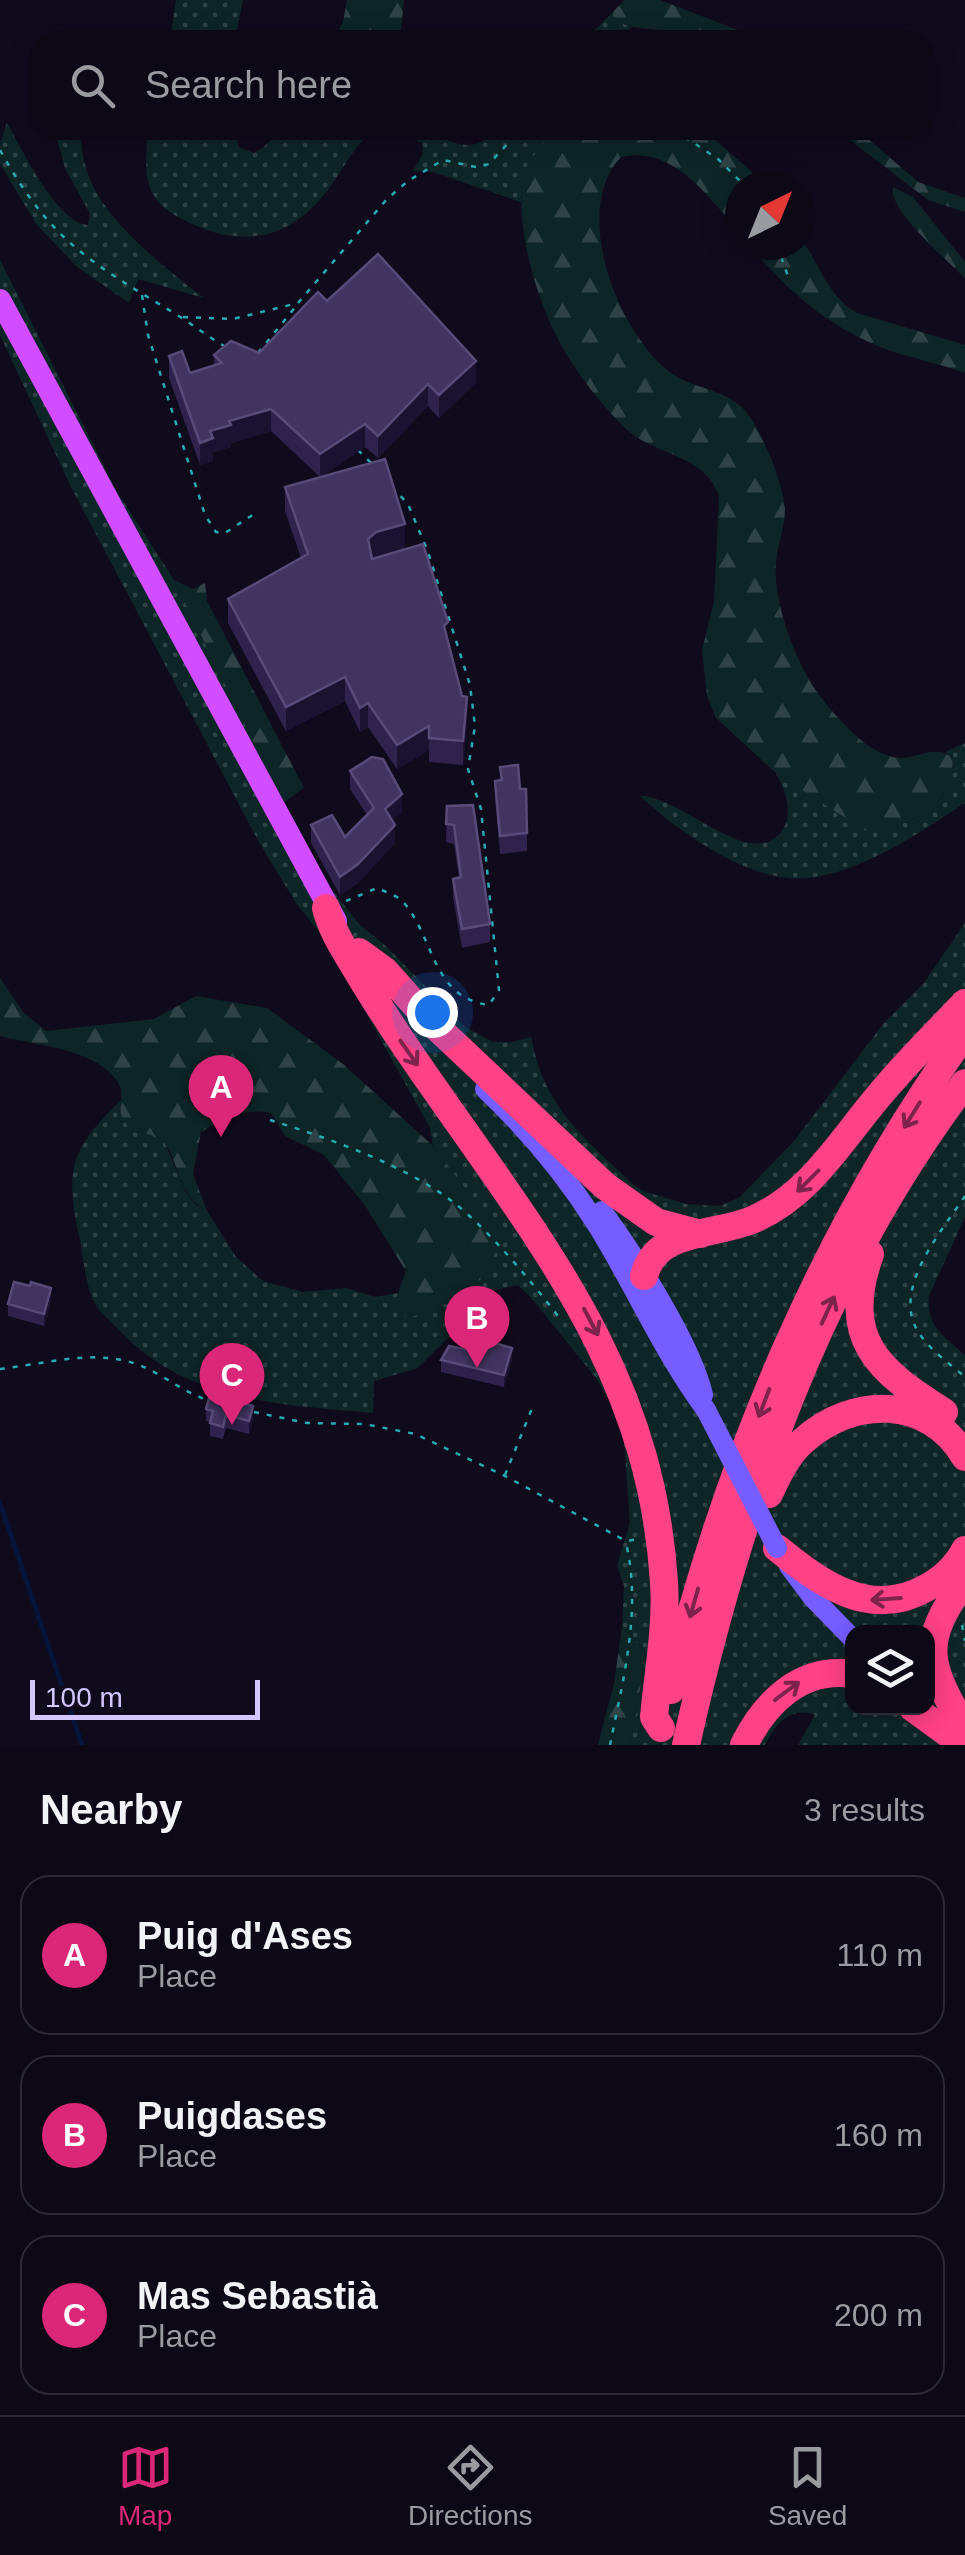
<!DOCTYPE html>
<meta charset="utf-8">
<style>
body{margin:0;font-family:Helvetica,sans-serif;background:#15111f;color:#f1f3f6}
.controls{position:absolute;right:30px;bottom:30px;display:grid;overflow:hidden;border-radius:20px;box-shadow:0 5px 25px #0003}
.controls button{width:90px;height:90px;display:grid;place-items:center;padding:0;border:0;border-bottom:2px solid #2c2935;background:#0c0816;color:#f1f3f6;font:50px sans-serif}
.compass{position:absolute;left:725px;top:170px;width:90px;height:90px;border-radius:50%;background:#0c0816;box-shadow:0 5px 25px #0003;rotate:43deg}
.scale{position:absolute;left:30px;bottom:25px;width:230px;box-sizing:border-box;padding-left:10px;border:5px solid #d4c6ff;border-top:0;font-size:28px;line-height:35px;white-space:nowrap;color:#d4c6ff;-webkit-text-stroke:8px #100a1d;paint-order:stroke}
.you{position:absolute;left:432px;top:1012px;width:35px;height:35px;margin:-25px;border:8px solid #fff;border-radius:50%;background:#1a73e8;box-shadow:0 0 0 15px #1a73e833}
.badge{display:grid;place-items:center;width:65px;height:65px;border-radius:50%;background:#db2777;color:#fff;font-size:32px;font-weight:700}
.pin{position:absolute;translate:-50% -82px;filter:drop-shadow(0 2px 5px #0008)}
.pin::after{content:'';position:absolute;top:52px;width:35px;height:30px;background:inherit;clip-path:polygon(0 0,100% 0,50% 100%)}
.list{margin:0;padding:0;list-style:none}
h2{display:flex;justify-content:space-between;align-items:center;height:130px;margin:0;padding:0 40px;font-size:42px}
h2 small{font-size:32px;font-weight:400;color:#9a9aa1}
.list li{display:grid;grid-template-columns:65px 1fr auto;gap:30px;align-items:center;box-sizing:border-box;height:160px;margin:0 20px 20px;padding:0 20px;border:2px solid #2c2935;border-radius:30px}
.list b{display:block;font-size:38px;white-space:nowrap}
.list p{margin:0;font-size:32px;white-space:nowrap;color:#9a9aa1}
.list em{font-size:32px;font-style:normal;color:#9a9aa1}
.icon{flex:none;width:55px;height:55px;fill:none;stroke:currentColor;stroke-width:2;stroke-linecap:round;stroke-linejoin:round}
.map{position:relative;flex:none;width:965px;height:1745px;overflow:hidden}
.search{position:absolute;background:#0c0816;box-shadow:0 5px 25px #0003;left:30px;right:30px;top:30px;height:110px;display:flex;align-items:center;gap:25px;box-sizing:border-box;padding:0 35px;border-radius:30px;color:#9a9aa1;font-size:38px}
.sheet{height:670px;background:#0c0816}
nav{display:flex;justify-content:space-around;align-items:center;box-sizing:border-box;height:140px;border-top:2px solid #2c2935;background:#0c0816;font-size:28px;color:#9a9aa1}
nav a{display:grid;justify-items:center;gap:5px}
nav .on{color:#db2777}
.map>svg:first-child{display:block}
.grass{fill:url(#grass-dots);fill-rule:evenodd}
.forest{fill:url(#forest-firs)}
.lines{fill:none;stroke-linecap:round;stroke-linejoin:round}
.stream{stroke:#06133a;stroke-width:5}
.path{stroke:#27aab2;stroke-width:2.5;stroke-dasharray:5 8;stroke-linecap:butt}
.secondary{stroke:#755dff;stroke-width:20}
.primary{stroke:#d24dff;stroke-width:22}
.highway{stroke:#ff4185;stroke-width:28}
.secondary-bridge{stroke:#755dff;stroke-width:20}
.wall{fill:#2f224c}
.shaded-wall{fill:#1b1131}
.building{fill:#413460;stroke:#584b79;stroke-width:2.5}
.oneway{stroke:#7c234c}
</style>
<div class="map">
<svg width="965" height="1745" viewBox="0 0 965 1745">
<defs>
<pattern id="grass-dots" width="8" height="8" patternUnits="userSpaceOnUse" patternTransform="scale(2.5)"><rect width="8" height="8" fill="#0d2527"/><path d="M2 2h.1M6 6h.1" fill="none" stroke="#2f4347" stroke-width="1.8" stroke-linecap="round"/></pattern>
<pattern id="forest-firs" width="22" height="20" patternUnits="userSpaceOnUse" patternTransform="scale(2.5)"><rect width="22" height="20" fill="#0d2527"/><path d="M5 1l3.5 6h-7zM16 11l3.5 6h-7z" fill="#2f4347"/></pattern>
</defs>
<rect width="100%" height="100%" fill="#100a1d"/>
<path class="grass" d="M176,0H243L235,40H170Z
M613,12L619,22L632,27L619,40H585Z
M7,123C22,149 56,222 88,225L90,214L65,168L56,135V130H79C82,145 83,163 89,177C106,222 166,269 204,298L138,279L129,303L77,267L37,225L0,164V144Z
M148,130H233L239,147L254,153L264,147L281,130H374C356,143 345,166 332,184C294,239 244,251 184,220C141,199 145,174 148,130Z
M394,130C401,130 412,128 419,130C450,137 468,160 496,130H560C535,151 523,169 521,202L433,172L413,171L423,153L422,143Z
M0,260L116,490L174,580L321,876L359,924L388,948L465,1027L493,1042H512L531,1037C544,1108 583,1137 633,1184L643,1191L686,1204L720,1206L740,1197L794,1141L884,1023L923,984L965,923V1217L929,1296C926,1327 944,1336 965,1355V1745H798L815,1715C790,1706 776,1724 765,1745H630L646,1657L642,1646L622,1627L624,1586L617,1565L630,1523L624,1441L614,1409L596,1378L533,1300L518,1285L494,1290L462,1311L450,1336L418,1368L374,1381L373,1413C282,1405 185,1401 119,1330C112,1322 99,1312 94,1302C85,1283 83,1255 79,1235C64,1167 72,1148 121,1100L120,1110L138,1132L153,1134L165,1143L185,1191L195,1204L207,1211L236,1257L263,1281L303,1292L346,1288L375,1297L398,1293L407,1318L500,1235L433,1146L430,1128L326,941L296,903L260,844L71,487L0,335ZM852,1632H928V1708H852Z
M965,743V803C921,832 861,873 807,878C751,884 680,833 640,796C680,795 750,872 781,832C795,815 785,790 776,773L864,829C878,833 890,829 904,823C935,810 952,794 953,758L945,752Z"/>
<path class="forest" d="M347,0H404L400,40H333L343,22Z
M624,0H660L764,40H724L706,35L632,27L619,22L613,12Z
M560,130H704L751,171L761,185H740V233C709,198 674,145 621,157C570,210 618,334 671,373C699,393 732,386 754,423C767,446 779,475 784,501C788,519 778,542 776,561C772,600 796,665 820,696C838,719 871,759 903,758C923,756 935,745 953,758L951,782L933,809L895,827L874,832L864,830L776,773L716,718L707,696L702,650L714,602L719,496C705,453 652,456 623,426C596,399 568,362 552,327C533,286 509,205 529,163C536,150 548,139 560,130Z
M837,130H858L918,182L965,198V212L928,200Z
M893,187L913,197L965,262V278C948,261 887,209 893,187Z
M800,237C820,264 827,296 857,313L965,345V373C941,364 915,359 891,351C832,330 789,293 749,245H800Z
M174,580L193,589L205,583L207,601L304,788L283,803Z
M0,978L23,1012L46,1031L154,1019L196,996L267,1008L343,1064L433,1146L500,1235L489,1273L449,1303L406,1319L398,1293L406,1271L364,1204L324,1155L285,1136L271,1113C245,1107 223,1120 201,1132L193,1174L207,1211C180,1196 181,1173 168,1148C158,1129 136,1138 124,1121C116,1109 125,1096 119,1084C100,1049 34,1045 0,1036Z
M622,1627L642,1646L646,1657L630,1745H598L614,1683Z"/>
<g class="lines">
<path class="stream" d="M0,1503L82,1745"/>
<path class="path" d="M674,130L718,159L744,185
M0,150C50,240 88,261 174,313C192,324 208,337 226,347
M777,245L789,279
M142,295L148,335L205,515L216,532L225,533L257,512
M183,317L233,319L298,303L387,199L408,181L443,160L476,167L489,164L520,130
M258,353L297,305
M358,450L373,465
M346,901L377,888C386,892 399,896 405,904C435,941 433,998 489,1005L499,990L481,809L468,769L475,726L470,685L428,552L408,504L395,490
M270,1120C328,1138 405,1165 453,1202C487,1228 531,1281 558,1316
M965,1196C942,1231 890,1290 919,1333C930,1350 950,1364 965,1377
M0,1369C45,1364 95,1348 139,1365C163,1374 182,1392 208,1400
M254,1412L307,1423L364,1424L415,1434L505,1476L626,1541L638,1539
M505,1475L533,1406
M962,1625L965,1641
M610,1745C623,1680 642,1609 626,1543"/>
<path class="secondary" d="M485,1089C526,1128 567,1177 597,1225C635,1286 663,1352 706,1410
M602,1211C633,1253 692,1345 703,1395
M789,1566L813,1598L852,1638"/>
<path class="primary" d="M0,300L336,921"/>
<path class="highway" d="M326,908C332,931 344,949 356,969C382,1013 410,1054 439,1095C550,1254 651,1380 664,1582C667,1626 658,1673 654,1717L661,1728
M359,952L385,971L426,1017L605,1186L656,1222L701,1234
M870,1254C840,1339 877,1370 944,1412
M644,1276C656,1228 715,1236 752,1220C808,1197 840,1142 877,1098C904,1065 935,1034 965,1003
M769,1494C778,1475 787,1455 803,1441C852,1396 929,1395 965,1457
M777,1548C820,1583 870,1620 926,1588C943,1579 956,1567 965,1550
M965,1580C918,1645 928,1663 965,1730
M671,1690C728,1456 825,1229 965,1033
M913,1708L964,1745
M686,1745C739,1508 817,1279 965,1083
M744,1745C765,1702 801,1667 852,1674"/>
<path class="secondary-bridge" d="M706,1410L777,1548"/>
</g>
<path class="wall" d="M327,301L476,383L439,418L428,406L378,458L365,447L320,477L271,431L231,443V447L213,452V461L200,465L169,378V356L190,373L214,366V355L259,353Z
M285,487L405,548L376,556L372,559L448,640L467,721L463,765L429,762V750L397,769L368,727L360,732L345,701L286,731L228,623V599L301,558L285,511Z
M500,767L520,789L527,833V851L500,854L495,799V781L500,780Z
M350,771L402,812L392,820L395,843L358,883L340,895L311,843V825L345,837L367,815L350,789Z
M447,806L490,924V942L462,948L453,898V879L459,878L454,844L446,842Z
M30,1286L51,1300L44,1326L8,1316V1304Z
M469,1350L512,1360L504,1387L441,1372V1360Z
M206,1409L253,1418L249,1434L226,1428L223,1439L210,1436V1422L206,1421Z"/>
<path class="shaded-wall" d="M476,361V383L439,418V395Z
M428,384V406L378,458V436Z
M271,409V431L231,443V447L213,452V461L200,465V443L210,431L229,421Z
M365,424V447L320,477V454Z
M405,524V548L376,556L368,562V539L376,532Z
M345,677V701L286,731V707Z
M467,697V721L463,765V741Z
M368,703V727L360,732V708Z
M429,726V750L397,769V745Z
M402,794V812L385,827V809Z
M395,825V843L358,883L340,895V877Z
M51,1288V1300L44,1326V1314Z
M512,1348V1360L504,1387V1375Z
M253,1406V1418L249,1434V1421Z"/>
<path class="building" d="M378,254L476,361L439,395L428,384L378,436L365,424L320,454L271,409L229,421L231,425L210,431L213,438L200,443L169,356L182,351L190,373L222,363L214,355L231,341L259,353L318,292L327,301Z
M385,459L405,524L376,532L368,539L372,559L423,544L448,622L444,626L462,696L467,697L463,741L429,738V726L397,745L368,703L360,708L345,677L286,707L228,599L308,554L285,487Z
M372,757L383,759L402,794L385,809L395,825L358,864L340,877L311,825L332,815L345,837L374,808L350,771Z
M518,765L520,789H526L527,833L500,836L495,781L502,780L500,767Z
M473,805L490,924L462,929L453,879L461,877L454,825L446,824L447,806Z
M14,1282L30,1286L31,1282L51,1288L44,1314L8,1304Z
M473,1337L512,1348L504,1375L441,1360L449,1346L469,1350Z
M210,1395L253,1406L249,1421L226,1415L223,1427L210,1423L213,1411L206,1409Z"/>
<defs><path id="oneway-shaft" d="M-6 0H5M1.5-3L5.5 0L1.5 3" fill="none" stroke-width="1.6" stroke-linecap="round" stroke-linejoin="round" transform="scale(2.5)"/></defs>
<g class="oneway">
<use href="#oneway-shaft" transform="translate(409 1053) rotate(55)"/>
<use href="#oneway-shaft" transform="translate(912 1115) rotate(122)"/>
<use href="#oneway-shaft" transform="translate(808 1181) rotate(135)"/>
<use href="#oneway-shaft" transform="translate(828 1310) rotate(-65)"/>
<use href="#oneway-shaft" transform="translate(591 1322) rotate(62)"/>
<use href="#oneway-shaft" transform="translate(764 1403) rotate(111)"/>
<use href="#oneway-shaft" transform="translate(886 1599) rotate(176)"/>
<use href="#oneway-shaft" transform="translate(694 1603) rotate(106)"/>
<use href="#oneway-shaft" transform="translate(787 1691) rotate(-37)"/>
</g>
</svg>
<div class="controls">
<button><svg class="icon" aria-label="layers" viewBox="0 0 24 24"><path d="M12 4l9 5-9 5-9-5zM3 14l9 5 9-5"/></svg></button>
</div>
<svg class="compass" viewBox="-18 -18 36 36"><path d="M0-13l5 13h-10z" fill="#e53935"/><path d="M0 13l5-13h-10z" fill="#9a9aa1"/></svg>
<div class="scale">100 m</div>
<div class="you"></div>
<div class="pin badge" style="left:221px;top:1137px">A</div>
<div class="pin badge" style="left:477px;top:1368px">B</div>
<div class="pin badge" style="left:232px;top:1425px">C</div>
<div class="search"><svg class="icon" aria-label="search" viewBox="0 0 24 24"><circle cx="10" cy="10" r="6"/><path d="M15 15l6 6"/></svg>Search here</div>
</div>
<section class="sheet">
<h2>Nearby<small>3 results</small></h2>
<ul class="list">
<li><span class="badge">A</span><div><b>Puig d'Ases</b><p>Place</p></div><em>110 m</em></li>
<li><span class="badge">B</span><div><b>Puigdases</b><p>Place</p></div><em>160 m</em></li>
<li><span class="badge">C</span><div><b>Mas Sebastià</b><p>Place</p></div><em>200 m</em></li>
</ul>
</section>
<nav>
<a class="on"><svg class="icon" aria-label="map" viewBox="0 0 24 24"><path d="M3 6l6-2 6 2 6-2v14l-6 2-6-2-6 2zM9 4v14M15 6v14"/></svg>Map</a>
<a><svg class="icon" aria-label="directions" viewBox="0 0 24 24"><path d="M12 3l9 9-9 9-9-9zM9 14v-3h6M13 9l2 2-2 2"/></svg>Directions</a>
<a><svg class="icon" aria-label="saved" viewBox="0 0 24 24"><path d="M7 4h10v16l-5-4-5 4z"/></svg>Saved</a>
</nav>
